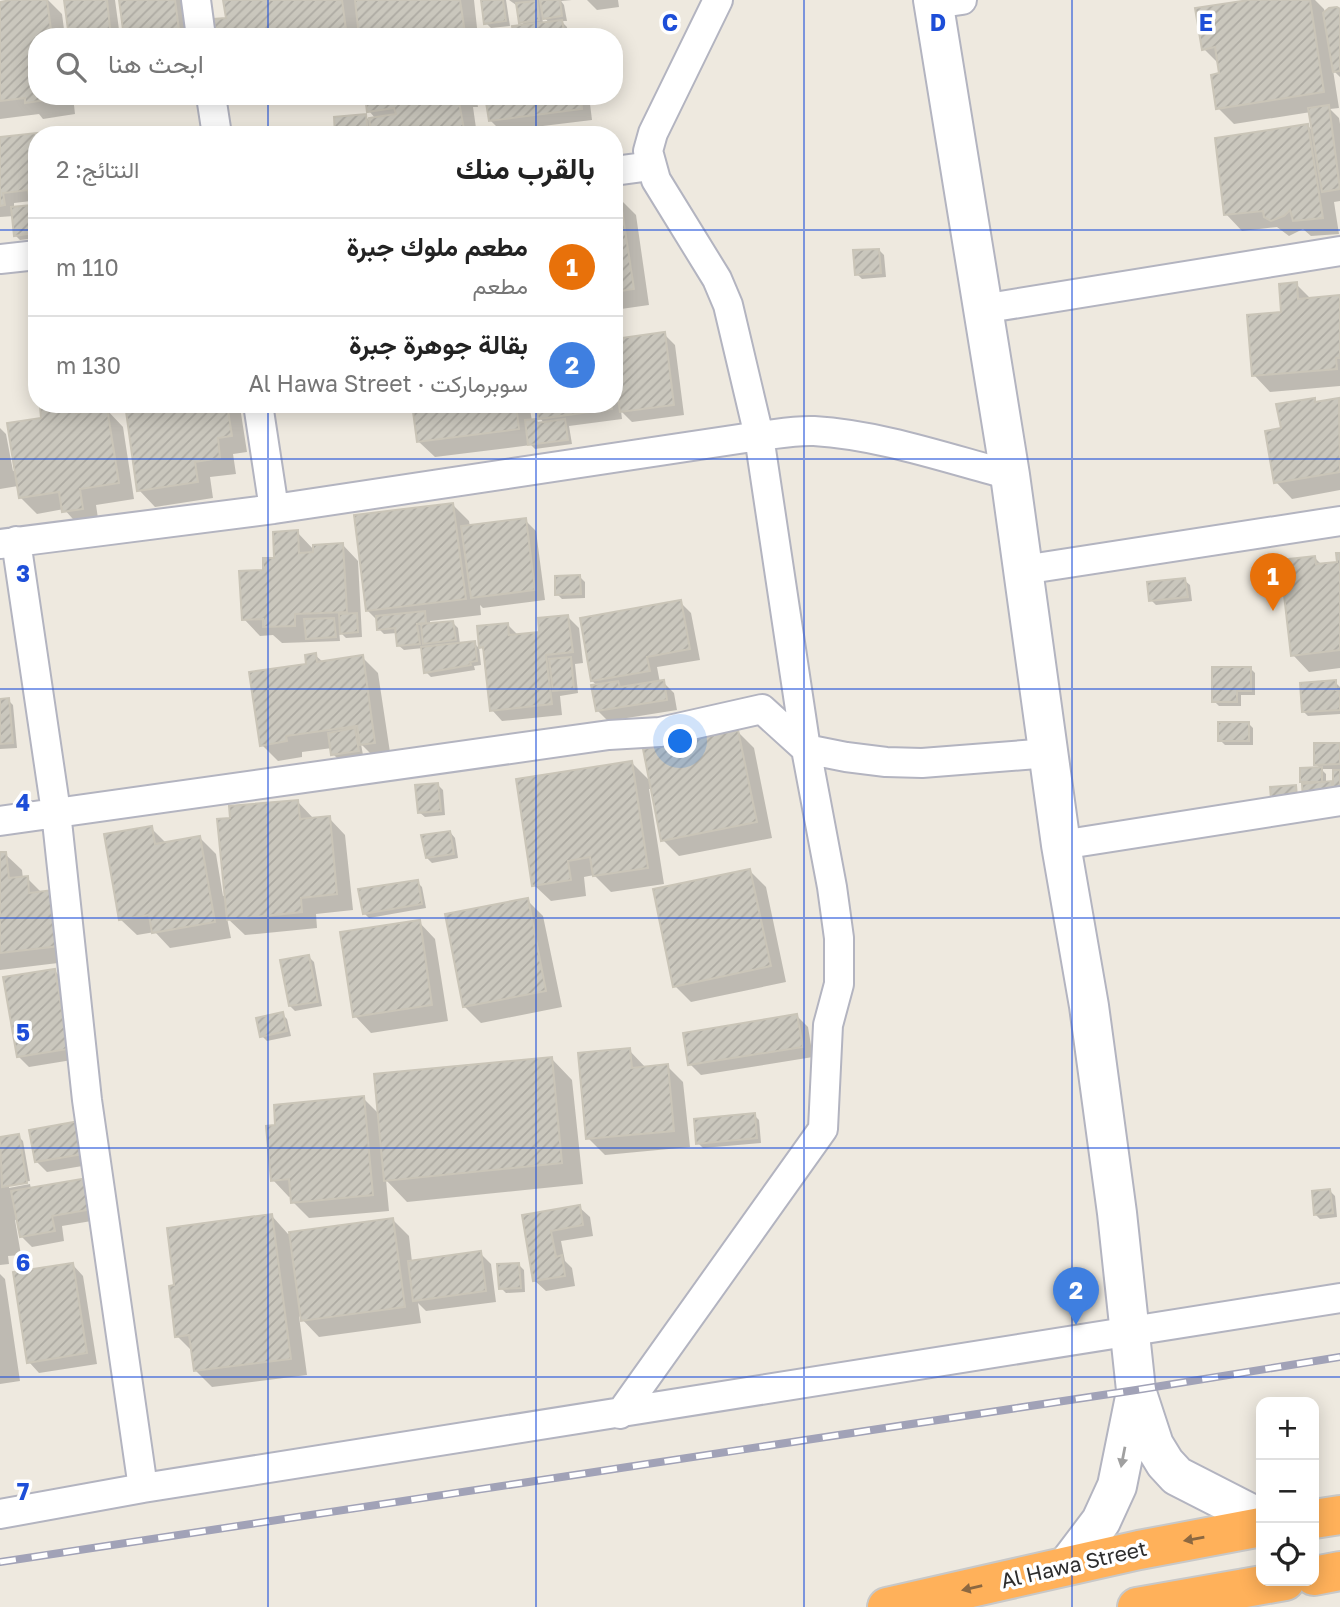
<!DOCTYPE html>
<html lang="ar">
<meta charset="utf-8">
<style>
body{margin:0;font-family:"Golos Text",Vazirmatn,sans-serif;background:#f2f2f2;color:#222;direction:rtl}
.controls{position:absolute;right:21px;bottom:21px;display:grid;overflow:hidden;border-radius:14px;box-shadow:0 4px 18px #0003}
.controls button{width:63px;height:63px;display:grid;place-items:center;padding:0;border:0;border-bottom:2px solid #e0e0e0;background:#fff;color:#222;font:35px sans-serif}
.you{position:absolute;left:681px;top:742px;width:24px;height:24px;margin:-18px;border:5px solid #fff;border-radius:50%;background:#1a73e8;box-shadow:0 0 0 10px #1a73e833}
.badge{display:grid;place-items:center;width:46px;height:46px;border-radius:50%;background:#2563eb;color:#fff;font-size:23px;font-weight:700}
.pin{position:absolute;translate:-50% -58px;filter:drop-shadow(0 2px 4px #0008)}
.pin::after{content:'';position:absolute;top:37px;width:24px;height:21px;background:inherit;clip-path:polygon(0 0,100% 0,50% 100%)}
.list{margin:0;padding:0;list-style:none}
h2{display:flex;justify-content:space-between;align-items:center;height:91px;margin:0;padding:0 28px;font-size:30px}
h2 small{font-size:23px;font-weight:400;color:#767676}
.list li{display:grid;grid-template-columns:46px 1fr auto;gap:21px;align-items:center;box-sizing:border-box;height:98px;padding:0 28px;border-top:2px solid #e0e0e0}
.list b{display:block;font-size:26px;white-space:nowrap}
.list p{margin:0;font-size:23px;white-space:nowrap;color:#767676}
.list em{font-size:23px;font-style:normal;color:#767676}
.icon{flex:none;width:38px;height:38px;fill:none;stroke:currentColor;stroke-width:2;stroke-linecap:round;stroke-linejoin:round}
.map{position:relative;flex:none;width:1340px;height:1607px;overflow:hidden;direction:ltr}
.search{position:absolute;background:#fff;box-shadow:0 4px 18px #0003;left:28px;top:28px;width:595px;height:77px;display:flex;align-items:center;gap:18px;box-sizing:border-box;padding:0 24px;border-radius:28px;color:#767676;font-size:26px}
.panel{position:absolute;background:#fff;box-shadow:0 4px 18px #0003;left:28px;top:126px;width:595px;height:287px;border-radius:28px;direction:rtl}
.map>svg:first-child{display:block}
.shadow{fill:#0003;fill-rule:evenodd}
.building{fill:url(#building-hatch);stroke:#cac5b8;stroke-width:2}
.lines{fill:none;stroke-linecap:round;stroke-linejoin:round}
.street-casing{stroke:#b3b4c0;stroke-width:32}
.secondary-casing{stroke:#b3b4c0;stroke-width:42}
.highway-casing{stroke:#c8c8c8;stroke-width:42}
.street{stroke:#fff;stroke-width:28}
.secondary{stroke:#fff;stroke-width:38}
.highway{stroke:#ffb15a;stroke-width:38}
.rail-casing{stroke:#a1a2b7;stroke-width:8}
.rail{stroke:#fff;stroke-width:5;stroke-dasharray:16;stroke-linecap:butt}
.oneway{fill:#a0a0a0}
.oneway2{fill:#8c6841}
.grid{fill:none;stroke:#1d4ed8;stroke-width:2;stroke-opacity:0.55}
.labels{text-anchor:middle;stroke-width:7;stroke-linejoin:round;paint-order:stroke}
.street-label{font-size:21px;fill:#2d2d2d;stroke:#fff}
.grid-label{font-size:23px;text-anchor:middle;font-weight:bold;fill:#1d4ed8;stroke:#fff;stroke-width:7;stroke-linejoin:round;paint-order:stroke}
</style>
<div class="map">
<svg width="1340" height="1607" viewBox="0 0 1340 1607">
<defs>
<pattern id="building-hatch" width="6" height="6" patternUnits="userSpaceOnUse" patternTransform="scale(1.75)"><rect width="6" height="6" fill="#cac7bd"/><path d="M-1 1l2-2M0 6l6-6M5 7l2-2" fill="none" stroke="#aeaba3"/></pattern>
</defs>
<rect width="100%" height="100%" fill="#eee9df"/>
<path class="shadow" d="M24,0H48L62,14L65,37H37V96H73L75,114L43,119L39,114L0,119V3Z
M66,0H115L120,37H71Z
M121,0H184L188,37H125Z
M225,0H474L478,37H218L228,19Z
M483,0H506L510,26L491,28L486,23Z
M509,0H572L561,1L564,5L567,21H561L567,27L568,37H515L526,26L521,22L519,7ZM542,16L550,23L543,24Z
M587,0H618L619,7L597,10Z
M1261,0H1315L1324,9L1325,13L1340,11V77L1333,70L1339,108L1330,109L1339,118L1340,124V201L1334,202L1339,234L1311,236L1303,229L1289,236L1277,227L1242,231L1226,214L1308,126L1314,132L1311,112L1234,124L1218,108L1221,75L1220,65L1204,49Z
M82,96H128V99L89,104Z
M140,96H172L143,100Z
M366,96H476L478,107H473L477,135H376L371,129V135H337L365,116L369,120L376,119L369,111Z
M487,96H589L592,120L501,131L490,120Z
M54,133L56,135H37V206L31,201L14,203V208L32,206L37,211V238L20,240L15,235L14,216L0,217V139Z
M620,199L636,215L649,305L614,310V200Z
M879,250L884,255L886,277L862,279L857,274Z
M1296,284L1312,300L1340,297V386L1270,392L1254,375Z
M664,334L675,345L684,415L632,422L621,411L622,419L569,426L572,444L535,449L531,445L435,457L418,441L413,404H529L532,421H535L539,425L545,424L540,418L537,404H614V341Z
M1314,400L1318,403L1338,400L1340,402V490L1292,499L1276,482L1283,430Z
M68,404H75L84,413L107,410L123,427L134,499L96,505L99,525L80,527L64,509L37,514L20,497L18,486L0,489V428L6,434L13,471L16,470L43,420Z
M135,404H237L240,407L247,452L233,454L236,474L210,477L213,498L155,507L139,490Z
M453,505L469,521L470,527L525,520L536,531L545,600L483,608L480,605L481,615L430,621V625L453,623L458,628L460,644L474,643L479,648L481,665L474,666L475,670L431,677L426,672L423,648L404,650L398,645L397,633L384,634L379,629L378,621L368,611Z
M297,532L314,550L342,544L358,561L362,637L346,638L339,631L340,641L282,643L273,635L260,636L244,619L265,572Z
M1340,554V668L1309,672L1293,655L1315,558L1322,565L1339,563Z
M580,577L585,582V598L562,599L557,594Z
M1184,580L1190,585L1192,601L1156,605L1151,600Z
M680,602L691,613L700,660L657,667L660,683L663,682L674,693L677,710L608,721L597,710L598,686L592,681Z
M568,617L579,628L583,663L575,664L578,693L560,696L562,715L502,721L492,710L485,652L481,647L507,624L519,636L541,633Z
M315,655L323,662L362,657L378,673L391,759L378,761L361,744L363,755L338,759L333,754L332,748L302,752V757L278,761L262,745Z
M1250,668L1255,673V695H1241V706H1219L1214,701Z
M1335,682L1340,687V714L1308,716L1303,711Z
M0,700H8L13,705L17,748L0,749Z
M1248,723L1253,728V745H1225L1220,740Z
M738,732L754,748L772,838L679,856L663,840L653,789H649L664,884L611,892L594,875L584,877L586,896L551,901L534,885L632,763L651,782Z
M1340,744V795L1305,784L1302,781L1321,769L1316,764ZM1321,769H1335V783H1326V774Z
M438,785L443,790L445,815L425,817L419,812Z
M297,801L313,818H329L345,835L353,910L316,914L317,928L245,935L227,918L231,938L170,948L155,932L137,935L120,919L151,828L167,844L200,838L216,854L223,896L226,895Z
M450,832L455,838L458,858L432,863L427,858Z
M0,854H5L22,870L23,879L27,878L42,893L83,960L0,970Z
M750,871L766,887L786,982L691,1002L675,986Z
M417,882L422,887L426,908L369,918L364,913Z
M527,900L543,916L562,1007L481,1023L464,1006Z
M419,922L435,939L448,1021L371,1033L355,1016Z
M309,957L314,962L322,1006L295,1011L290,1006Z
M55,971L65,982L78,1059L29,1067L18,1056Z
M282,1014L287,1019L291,1036L267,1041L262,1036Z
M797,1016L808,1027L813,1057L701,1075L690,1064Z
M629,1050L646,1068L667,1066L683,1082L690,1147L605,1155L588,1138Z
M551,1058L572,1080L583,1184L407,1202L386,1180L389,1211L309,1218L293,1202L292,1196L289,1197L273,1180L363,1098L380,1115Z
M754,1115L759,1120L761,1143L703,1148L698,1143Z
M31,1131L100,1163L47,1172L36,1161Z
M18,1136L23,1141L30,1181L9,1184V1188L30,1184L31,1189L93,1179L109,1218L62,1226L64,1241L32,1247L21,1236L18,1219L15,1220L21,1255L8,1256L9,1264L0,1265V1139Z
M1330,1191L1335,1196L1337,1217L1320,1219L1315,1214Z
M579,1207L590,1217L593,1236L561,1241L565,1261L572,1268L575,1286L546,1291L535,1281L524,1217Z
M272,1216L288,1234L393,1220L409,1236L412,1262L480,1253L491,1264L496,1302L426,1311L418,1303L421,1323L319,1337L299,1316L307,1375L212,1387L195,1370L193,1352L177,1336L176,1287Z
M73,1265L83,1276L97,1364L39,1373L29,1362Z
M519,1265L524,1270L525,1292L506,1293L501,1288Z
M0,1274L5,1279L20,1381L0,1384Z"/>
<path class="building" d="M11,0H47L52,37H37V96H60V98L25,103V98L0,101V2Z
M64,0H107L111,37H69Z
M119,0H175L180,37H124Z
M223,0H342L347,37H216L214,19L226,18Z
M355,0H460L465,33L436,37H359Z
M481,0H503L506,21L484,24Z
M540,0H560L562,16L543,19Z
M1249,0H1310L1324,92L1216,109L1211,75L1219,73L1215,47L1202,50L1195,8Z
M537,1L539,20L519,23L516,3Z
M1337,7L1340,9V71L1333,72L1323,13L1329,8Z
M562,20L565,36L542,37L541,34L514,37L512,26Z
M365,96H458L465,135H377L376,131L371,132L369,118L396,114L394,108L367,112Z
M485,96H581L582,109L489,121Z
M1329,105L1340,189L1322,192L1308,108Z
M366,114L368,135H335L334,117Z
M1308,124L1323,218L1293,221L1290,210L1284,216L1271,221L1264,217L1263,211L1224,215L1215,138Z
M55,131V135H37V201L30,202L28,190L3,193L5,205L0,206V137Z
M620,197L634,289L614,292V198Z
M32,205L35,233L14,236L11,207Z
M879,249L881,273L855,275L853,250Z
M1297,282L1298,299L1340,295V358H1336L1337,369L1252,376L1247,315L1281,312L1279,284Z
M665,332L674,405L620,412L614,372V339Z
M1315,398V402L1339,398L1340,472L1274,483L1265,431L1281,428L1276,404Z
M55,404H75L76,413L107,408L119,483L80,489L83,509L62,512L59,492L19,498L7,423L41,418L40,406Z
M125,404H227L232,436L218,438L220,458L195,462L198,482L137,491Z
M412,404H516L519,429L417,442Z
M536,404H611L612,409L538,419Z
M536,419L537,423L565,419L568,440L528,445L525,420Z
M453,503L466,599L366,611L354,515Z
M526,518L535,590L471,598L461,526Z
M298,530L299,553L313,552V545L343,543L347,612L295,614V626L263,627V619L242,620L239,571L263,570V558H274L273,532Z
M1336,553H1340V650L1291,656L1280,560L1315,556L1316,564L1337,562Z
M580,575L581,594L555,595V576Z
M1185,578L1188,597L1149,601L1147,582Z
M681,600L690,649L647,657L650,671L591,681L580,618Z
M425,611L426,623L417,624L420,644L397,646L395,628L377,630L376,616Z
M357,613L358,632L340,634L339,614Z
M568,615L573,652L546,655L552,704L490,711L483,647L479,648L477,626L508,623L509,635L539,632L538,618Z
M334,618L336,637L306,639L304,619Z
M453,621L456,640L423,644L421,624Z
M475,641L477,661L470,662L471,665L424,673L421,647Z
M316,653L317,662L363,655L375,743L360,745L357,726L286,736L287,741L260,746L249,672L306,664L305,655Z
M571,657L574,689L553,691L549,659Z
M1212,667H1251V691H1237V702H1212Z
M664,680L667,700L596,711L591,685L618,681L620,687Z
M1336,680V690H1340V710L1302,712L1300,683Z
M9,698L13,743L0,744V699Z
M1218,722H1249V741H1218Z
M355,728L359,751L331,755L328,733Z
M738,730L757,822L661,841L643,749Z
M1314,743H1340V764L1314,765Z
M632,761L648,868L593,876L590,857L568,861L571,880L532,886L516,779Z
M1322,767V782H1300V768Z
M1333,770H1340V790H1333Z
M1332,781L1333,798L1303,800L1302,784Z
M438,783L441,811L418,813L415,785Z
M1296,785L1297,797L1271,799L1270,787Z
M298,800L300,819L330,816L337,894L301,898L302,912L227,920L217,819L230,818L229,806Z
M152,826L155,844L200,836L215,922L152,933L149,915L119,920L104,834Z
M450,831L454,854L426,858L421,835Z
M0,852H6L9,878L28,876L29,893L61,889L68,945L0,953Z
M750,869L771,966L673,987L653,889Z
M418,880L422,904L363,914L358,889Z
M528,898L546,991L463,1007L445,914Z
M420,920L432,1005L353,1017L340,932Z
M309,955L318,1002L289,1006L280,960Z
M55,969L68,1049L17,1057L3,977Z
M283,1012L287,1031L260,1037L256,1018Z
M797,1014L803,1047L688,1065L683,1033Z
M630,1048L632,1068L668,1064L674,1131L586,1139L578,1053Z
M552,1057L562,1163L384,1181L374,1074Z
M364,1096L373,1195L291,1203L289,1179L271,1181L266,1126L275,1125L274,1105Z
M755,1113L757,1138L696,1144L694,1119Z
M85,1120L90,1153L35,1162L29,1130Z
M19,1134L27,1183L2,1187L0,1137Z
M94,1177L99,1208L52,1216L55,1231L20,1237L11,1191Z
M1330,1189L1333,1213L1314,1215L1312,1191Z
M580,1205L583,1225L551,1231L556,1257L562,1255L565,1276L533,1281L522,1215Z
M272,1214L291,1359L194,1371L189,1335L175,1337L169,1286L174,1285L167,1228Z
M393,1218L405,1307L301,1321L289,1232Z
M481,1251L486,1291L413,1301L408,1261Z
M73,1263L87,1353L27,1363L13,1272Z
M519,1263L521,1288L499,1289L497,1264Z"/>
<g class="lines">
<defs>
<path id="street" d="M196,0L201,37
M934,4L962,0
M211,96L217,135
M614,171L651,166
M0,259L37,255
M982,309L1340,251
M258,404L274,509
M16,541L56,812L87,1100L143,1488
M0,544L274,509L759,436C777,434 796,430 814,431C880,435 946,458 1010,475
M1023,570L1340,521
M0,821L609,735L660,732L762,709L806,749L846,757L886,762L922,763L1049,753
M1061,845L1340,801
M620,1414L823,1129L828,1025L839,984V938L832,887L806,749L759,436L728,305L717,279L656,180L648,151L653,133L718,0
M0,1514L143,1488L1340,1298"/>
<path id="secondary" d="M933,0L1010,475L1061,845L1089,1006L1117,1213L1136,1390L1154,1445L1165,1463L1177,1476L1261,1519
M1067,1566L1101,1521L1117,1486L1136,1392"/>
<path id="highway" d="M1314,1519L1340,1515
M1314,1576L1340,1571
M887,1607L1139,1550L1261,1527
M1137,1607L1285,1581"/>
</defs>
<use href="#street" class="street-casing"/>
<use href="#secondary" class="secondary-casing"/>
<use href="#highway" class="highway-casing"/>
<use href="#street" class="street"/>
<use href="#secondary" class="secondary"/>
<use href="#highway" class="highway"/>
<defs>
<path id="rail" d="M0,1562L1136,1390L1340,1357"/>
</defs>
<use href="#rail" class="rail-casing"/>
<use href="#rail" class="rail"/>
</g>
<defs><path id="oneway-solid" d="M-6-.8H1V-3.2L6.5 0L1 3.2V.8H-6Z" transform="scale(1.75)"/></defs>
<use class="oneway" href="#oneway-solid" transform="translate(1123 1457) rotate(101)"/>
<g class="oneway2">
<use href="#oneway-solid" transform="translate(1194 1539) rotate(170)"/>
<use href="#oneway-solid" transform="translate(972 1588) rotate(167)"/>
</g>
<path class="grid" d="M268,0V37M536,0V37M804,0V1607M1072,0V1607M268,96V135M536,96V135M0,230H37M614,230H1340M268,404V1607M536,404V1607M0,459H1340M0,689H1340M0,918H1340M0,1148H1340M0,1377H1340"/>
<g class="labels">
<g class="street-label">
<text transform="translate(1074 1565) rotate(-13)" y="7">Al Hawa Street</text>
</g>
</g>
<g class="grid-label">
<text x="670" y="31">C</text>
<text x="938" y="31">D</text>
<text x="1206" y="31">E</text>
<text x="23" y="582">3</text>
<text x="23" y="811">4</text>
<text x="23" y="1041">5</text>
<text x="23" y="1271">6</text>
<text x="23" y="1500">7</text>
</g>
</svg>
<div class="controls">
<button>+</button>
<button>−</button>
<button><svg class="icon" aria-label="locate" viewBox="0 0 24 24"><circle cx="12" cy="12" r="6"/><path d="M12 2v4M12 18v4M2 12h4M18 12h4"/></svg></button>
</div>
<div class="you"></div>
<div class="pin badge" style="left:1273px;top:611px;background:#e8710a">1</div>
<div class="pin badge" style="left:1076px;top:1325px;background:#3f7fe0">2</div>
<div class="search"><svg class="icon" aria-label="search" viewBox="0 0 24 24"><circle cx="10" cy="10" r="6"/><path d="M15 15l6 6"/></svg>ابحث هنا</div>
<section class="panel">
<h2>بالقرب منك<small>النتائج: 2</small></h2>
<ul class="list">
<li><span class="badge" style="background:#e8710a">1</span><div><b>مطعم ملوك جبرة</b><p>مطعم</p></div><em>110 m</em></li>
<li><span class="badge" style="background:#3f7fe0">2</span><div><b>بقالة جوهرة جبرة</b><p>سوبرماركت · Al Hawa Street</p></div><em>130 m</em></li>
</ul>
</section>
</div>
